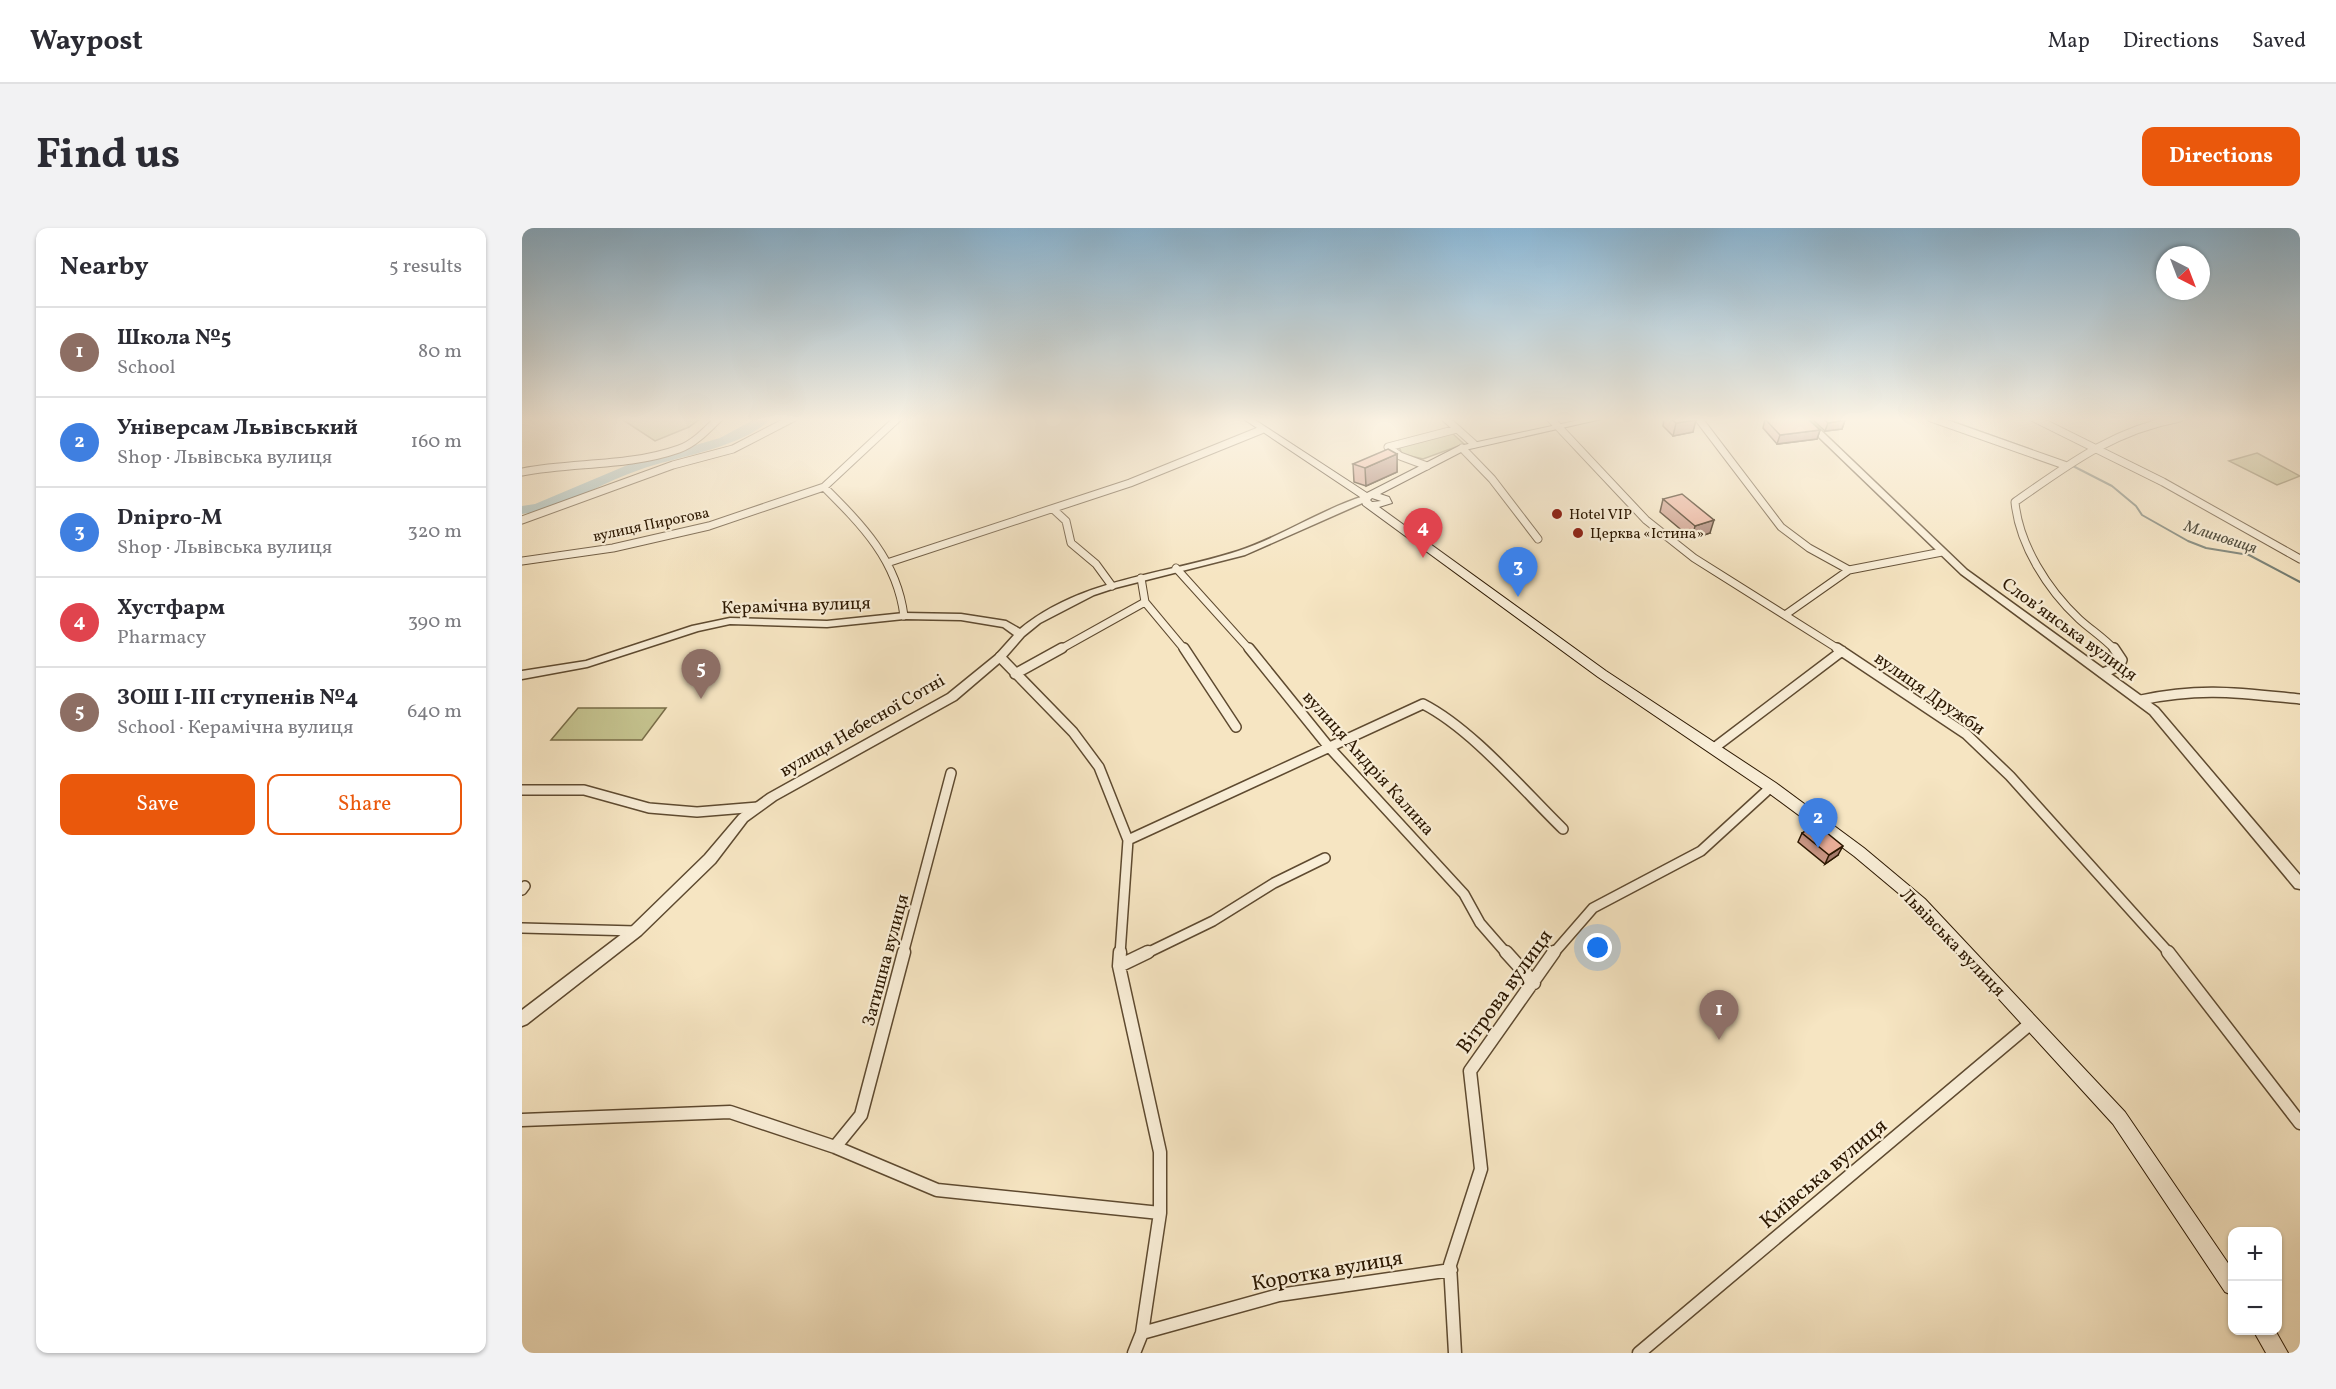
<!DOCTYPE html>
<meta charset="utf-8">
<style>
body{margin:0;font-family:Vollkorn,serif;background:#f2f2f3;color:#2b2b33}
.controls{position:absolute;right:18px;bottom:18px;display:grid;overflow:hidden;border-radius:12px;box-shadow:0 2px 4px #0004}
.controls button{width:54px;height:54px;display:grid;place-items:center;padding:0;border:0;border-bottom:2px solid #e1e1e2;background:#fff;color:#2b2b33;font:30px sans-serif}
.compass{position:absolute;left:1634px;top:18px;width:54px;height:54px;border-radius:50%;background:#fff;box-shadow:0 2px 4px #0004;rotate:138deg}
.you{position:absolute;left:1076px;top:720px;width:21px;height:21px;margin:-15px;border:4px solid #fff;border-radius:50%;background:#1a73e8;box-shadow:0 0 0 9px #1a73e833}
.badge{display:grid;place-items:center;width:39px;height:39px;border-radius:50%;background:#ea580c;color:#fff;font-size:20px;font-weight:700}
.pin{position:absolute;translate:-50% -50px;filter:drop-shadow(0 2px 3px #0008)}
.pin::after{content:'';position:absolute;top:32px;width:21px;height:18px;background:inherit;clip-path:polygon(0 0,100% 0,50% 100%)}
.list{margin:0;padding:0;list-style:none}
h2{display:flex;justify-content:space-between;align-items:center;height:78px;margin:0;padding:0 24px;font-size:26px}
h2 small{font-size:20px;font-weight:400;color:#7c7c81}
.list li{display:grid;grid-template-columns:39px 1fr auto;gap:18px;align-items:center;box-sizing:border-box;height:90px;padding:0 24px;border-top:2px solid #e1e1e2}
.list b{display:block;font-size:22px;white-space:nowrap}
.list p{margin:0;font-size:20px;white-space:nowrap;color:#7c7c81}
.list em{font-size:20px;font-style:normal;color:#7c7c81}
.actions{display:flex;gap:12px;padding:18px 24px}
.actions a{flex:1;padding:14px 0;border:2px solid #ea580c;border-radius:12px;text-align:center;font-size:21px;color:#ea580c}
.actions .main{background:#ea580c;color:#fff}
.map{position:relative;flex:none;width:1778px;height:1125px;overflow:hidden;border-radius:12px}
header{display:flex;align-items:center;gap:36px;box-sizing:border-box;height:84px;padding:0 30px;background:#fff;border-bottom:2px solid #e1e1e2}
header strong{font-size:28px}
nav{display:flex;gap:33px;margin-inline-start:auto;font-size:21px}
.intro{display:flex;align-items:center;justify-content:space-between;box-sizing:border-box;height:144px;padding:0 36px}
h1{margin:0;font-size:42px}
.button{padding:15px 27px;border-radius:12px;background:#ea580c;color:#fff;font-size:21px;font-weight:700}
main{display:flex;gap:36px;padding:0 36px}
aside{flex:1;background:#fff;border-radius:12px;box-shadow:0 2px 4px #0004}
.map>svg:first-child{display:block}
.green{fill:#c4c28e;stroke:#786c47;stroke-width:1.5}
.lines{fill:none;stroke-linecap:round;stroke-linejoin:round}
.stream{stroke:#727b71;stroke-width:2}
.river{fill:#a1bdbd;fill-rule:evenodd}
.minor-far2-casing{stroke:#5e4a30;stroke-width:9}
.minor-far1-casing{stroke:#5e4a30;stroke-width:12}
.minor-casing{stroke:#5e4a30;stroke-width:15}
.tertiary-casing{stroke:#5e4a30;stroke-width:3}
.secondary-casing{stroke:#2b1700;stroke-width:2}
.minor-far2{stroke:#f9eed7;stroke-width:7}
.minor-far1{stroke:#f9eed7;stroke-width:9}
.minor{stroke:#f9eed7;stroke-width:12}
.tertiary{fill:#f9eed7;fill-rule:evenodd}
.secondary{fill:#f9eed7;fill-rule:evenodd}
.wall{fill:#ca9684;stroke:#2b1700;stroke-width:1.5}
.shaded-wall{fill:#a47a6c;stroke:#2b1700;stroke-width:1.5}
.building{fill:#ebaf9a;stroke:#2b1700;stroke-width:1.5}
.poi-dot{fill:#8f2418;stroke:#f9eed7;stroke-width:2}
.labels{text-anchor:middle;stroke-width:4.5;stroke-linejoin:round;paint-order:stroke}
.far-poi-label{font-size:15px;fill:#2b1700;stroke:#f9eed7;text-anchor:start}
.far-street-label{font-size:15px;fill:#2b1700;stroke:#f9eed7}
.far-water-label{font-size:16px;font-style:italic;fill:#545142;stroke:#f9eed7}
.street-label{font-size:18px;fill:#2b1700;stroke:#f9eed7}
.near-street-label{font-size:21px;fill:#2b1700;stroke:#f9eed7}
</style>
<header>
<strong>Waypost</strong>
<nav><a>Map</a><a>Directions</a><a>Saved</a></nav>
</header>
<div class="intro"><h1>Find us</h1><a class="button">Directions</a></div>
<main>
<aside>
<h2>Nearby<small>5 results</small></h2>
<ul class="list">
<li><span class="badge" style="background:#8d6e63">1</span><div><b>Школа №5</b><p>School</p></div><em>80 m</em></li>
<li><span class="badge" style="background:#3f7fe0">2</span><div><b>Універсам Львівський</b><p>Shop · Львівська вулиця</p></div><em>160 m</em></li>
<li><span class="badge" style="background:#3f7fe0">3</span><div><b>Dnipro-M</b><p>Shop · Львівська вулиця</p></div><em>320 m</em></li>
<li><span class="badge" style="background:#e0444e">4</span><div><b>Хустфарм</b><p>Pharmacy</p></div><em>390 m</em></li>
<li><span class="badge" style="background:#8d6e63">5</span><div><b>ЗОШ І-ІІІ ступенів №4</b><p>School · Керамічна вулиця</p></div><em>640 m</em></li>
</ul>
<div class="actions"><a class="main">Save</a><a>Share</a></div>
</aside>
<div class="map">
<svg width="1778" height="1125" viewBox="0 0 1778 1125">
<rect width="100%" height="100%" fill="#f6e5c2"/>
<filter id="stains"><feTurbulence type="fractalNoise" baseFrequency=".00333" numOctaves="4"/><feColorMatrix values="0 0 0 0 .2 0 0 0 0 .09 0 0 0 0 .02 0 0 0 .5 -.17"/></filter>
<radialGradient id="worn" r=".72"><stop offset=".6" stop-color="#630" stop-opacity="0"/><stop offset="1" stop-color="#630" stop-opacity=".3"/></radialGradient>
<path class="green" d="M98,190H179L167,199L133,213Z
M930,205L942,216L901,231L880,226L877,219Z
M1735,225L1778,248L1755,257L1707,233Z
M56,480H144L120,512H29Z"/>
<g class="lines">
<path class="stream" d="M1421,190L1507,221
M1549,237L1590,258L1614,278L1620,287L1666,313L1684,320L1727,327L1778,354"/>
<path class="river" d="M235,190H250C221,220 156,228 117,242C78,255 41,281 0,286V278L13,276L108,236L198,210Z"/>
<defs>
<path id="minor-far2" d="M923,190L952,216
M1028,190L1124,292L1172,330L1318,422
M1176,190L1259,299L1287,320L1327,342
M1409,190L1545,238
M1512,190L1641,254L1778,331
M940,220L970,251L1016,311
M905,238L878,228L866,219L935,201
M0,244C52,234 106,239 157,221C172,216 186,201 197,190
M302,259C340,297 375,332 382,388
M531,281L544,293L549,315L574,336L590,358
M0,292L151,237L211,221L271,190
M0,333L91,320L187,298L302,259L376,190
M368,334L608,255L739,202
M654,340L728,422
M619,350L623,374L663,422
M1263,387L1327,342L1420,324
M537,422L623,374
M1593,422C1582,410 1569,402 1557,391C1526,362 1497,317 1493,274C1547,236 1592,202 1658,190"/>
<path id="minor-far1" d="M662,420L714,499
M727,420L806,518L942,666L958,695L985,726
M1315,420L1444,506L1488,548L1648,726
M478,429L551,504L577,539L606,612L598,726
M1581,445L1597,438L1600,432L1592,420
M493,446L540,420
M1619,472C1679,459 1718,465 1778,471
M1192,520L1320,423
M0,562H62L127,580L175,584L236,579
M606,612L901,476C950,501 1001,562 1041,601
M0,662L3,658
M0,700L114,703
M381,726L429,545
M623,726L691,693L752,655L803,630
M1031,726L1071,680L1179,623L1249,559"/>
<path id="minor" d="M598,724L597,738L638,924V985L620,1105L612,1125
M984,724L1012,755
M1646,724L1778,895
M597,738L626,724
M0,892L208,884L313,919L415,962L638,985
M313,919L339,887L382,724
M620,1105L757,1067L929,1042
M933,1125L928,1037L959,941L948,843L1032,724
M1117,1125L1509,795"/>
<path id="tertiary" d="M1277,190H1286L1445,342L1636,480L1778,647V661L1773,660L1628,486L1439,346Z
M842,268L845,269V273L723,327L593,360L572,367L518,395L502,408L482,431L434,472L254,572L225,593L193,635L119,707L5,796L0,798V782L109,699L183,627L217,587L246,566L426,466L474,427L492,407L481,399L439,392L382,391L305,399L208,396L176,403L65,439L0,451V443L64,433L170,398L208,390L305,393L382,385L439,386L484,393L498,401C560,350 642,347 716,323C759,309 798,282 842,268Z"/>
<path id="secondary" d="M720,190H730L845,265L937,218L1067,190H1084L943,222L858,266L867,269L870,275L857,279L1084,443L1254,555L1342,620L1403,671L1603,884L1710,1041V1067L1703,1064L1591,896L1393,679L1332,628L1244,563L1076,449L841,277L838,269ZM850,270L859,273L850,274L848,272Z
M1731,1102H1753L1766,1125H1744Z"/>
</defs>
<use href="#minor-far2" class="minor-far2-casing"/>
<use href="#minor-far1" class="minor-far1-casing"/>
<use href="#minor" class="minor-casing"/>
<use href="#tertiary" class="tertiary-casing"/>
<use href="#secondary" class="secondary-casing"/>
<use href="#minor-far2" class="minor-far2"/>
<use href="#minor-far1" class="minor-far1"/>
<use href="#minor" class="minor"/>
<use href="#tertiary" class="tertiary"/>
<use href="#secondary" class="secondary"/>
</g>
<path class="wall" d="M1142,190H1172L1171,204L1151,208L1141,198Z
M1289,190H1320L1323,192L1320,201L1303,203Z
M1243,191L1298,202L1295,211L1255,216L1241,200Z
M875,226V244L844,258L832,254L831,236Z
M1141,271L1188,305L1170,311L1138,284Z
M1280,605L1316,627L1303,636L1276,614Z"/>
<path class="shaded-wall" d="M1174,192L1171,204L1151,208L1154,195Z
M1323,192L1320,201L1303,203L1306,195Z
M1298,202L1295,211L1255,216L1258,207Z
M875,226V244L844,258L843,240Z
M1192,292L1188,305L1170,311L1173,298Z
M1321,618L1316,627L1303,636L1307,627Z"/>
<path class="building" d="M1148,190H1172L1174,192L1154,195Z
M1253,190H1285L1298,202L1258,207L1243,191Z
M1301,190H1320L1323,192L1306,195Z
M866,221L875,226L843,240L831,236Z
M1160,266L1192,292L1173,298L1141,271Z
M1294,596L1321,618L1307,627L1280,605Z"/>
<linearGradient id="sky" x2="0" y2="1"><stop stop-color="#8bb8d7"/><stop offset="0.55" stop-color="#fbf3e4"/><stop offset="1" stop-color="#fbf3e4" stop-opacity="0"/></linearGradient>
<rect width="1778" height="348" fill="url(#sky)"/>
<g class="poi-dot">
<circle cx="1035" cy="286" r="6"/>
<circle cx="1056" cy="305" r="6"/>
</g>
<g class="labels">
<g class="far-poi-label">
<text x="1047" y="291">Hotel VIP</text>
<text x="1068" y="310">Церква «Істина»</text>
</g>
<g class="far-street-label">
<text transform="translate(129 296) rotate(-12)" y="5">вулиця Пирогова</text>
</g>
<g class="far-water-label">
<text transform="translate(1699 308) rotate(18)" y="6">Млиновиця</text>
</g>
<g class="street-label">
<text transform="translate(274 377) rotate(-2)" y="6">Керамічна вулиця</text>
<text transform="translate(1548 401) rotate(36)" y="6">Словʼянська вулиця</text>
<text transform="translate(1408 465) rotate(35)" y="6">вулиця Дружби</text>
<text transform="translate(340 497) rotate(-30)" y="6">вулиця Небесної Сотні</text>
<text transform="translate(847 535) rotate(48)" y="6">вулиця Андрія Калина</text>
<text transform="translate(1431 714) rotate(46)" y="6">Львівська вулиця</text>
<text transform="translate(363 732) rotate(-75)" y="6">Затишна вулиця</text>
</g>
<g class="near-street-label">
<text transform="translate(982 763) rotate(-54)" y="7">Вітрова вулиця</text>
<text transform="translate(1301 945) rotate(-40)" y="7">Київська вулиця</text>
<text transform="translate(805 1042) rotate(-10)" y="7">Коротка вулиця</text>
</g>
</g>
<rect width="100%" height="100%" filter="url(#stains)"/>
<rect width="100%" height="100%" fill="url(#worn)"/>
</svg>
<div class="controls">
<button>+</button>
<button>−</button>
</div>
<svg class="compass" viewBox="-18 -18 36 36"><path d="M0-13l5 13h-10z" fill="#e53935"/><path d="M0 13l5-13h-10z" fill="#7c7c81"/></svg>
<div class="you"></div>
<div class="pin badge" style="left:1197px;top:812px;background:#8d6e63">1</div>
<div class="pin badge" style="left:1296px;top:620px;background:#3f7fe0">2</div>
<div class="pin badge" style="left:996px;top:369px;background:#3f7fe0">3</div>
<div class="pin badge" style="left:901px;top:330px;background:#e0444e">4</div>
<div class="pin badge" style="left:179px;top:471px;background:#8d6e63">5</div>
</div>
</main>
